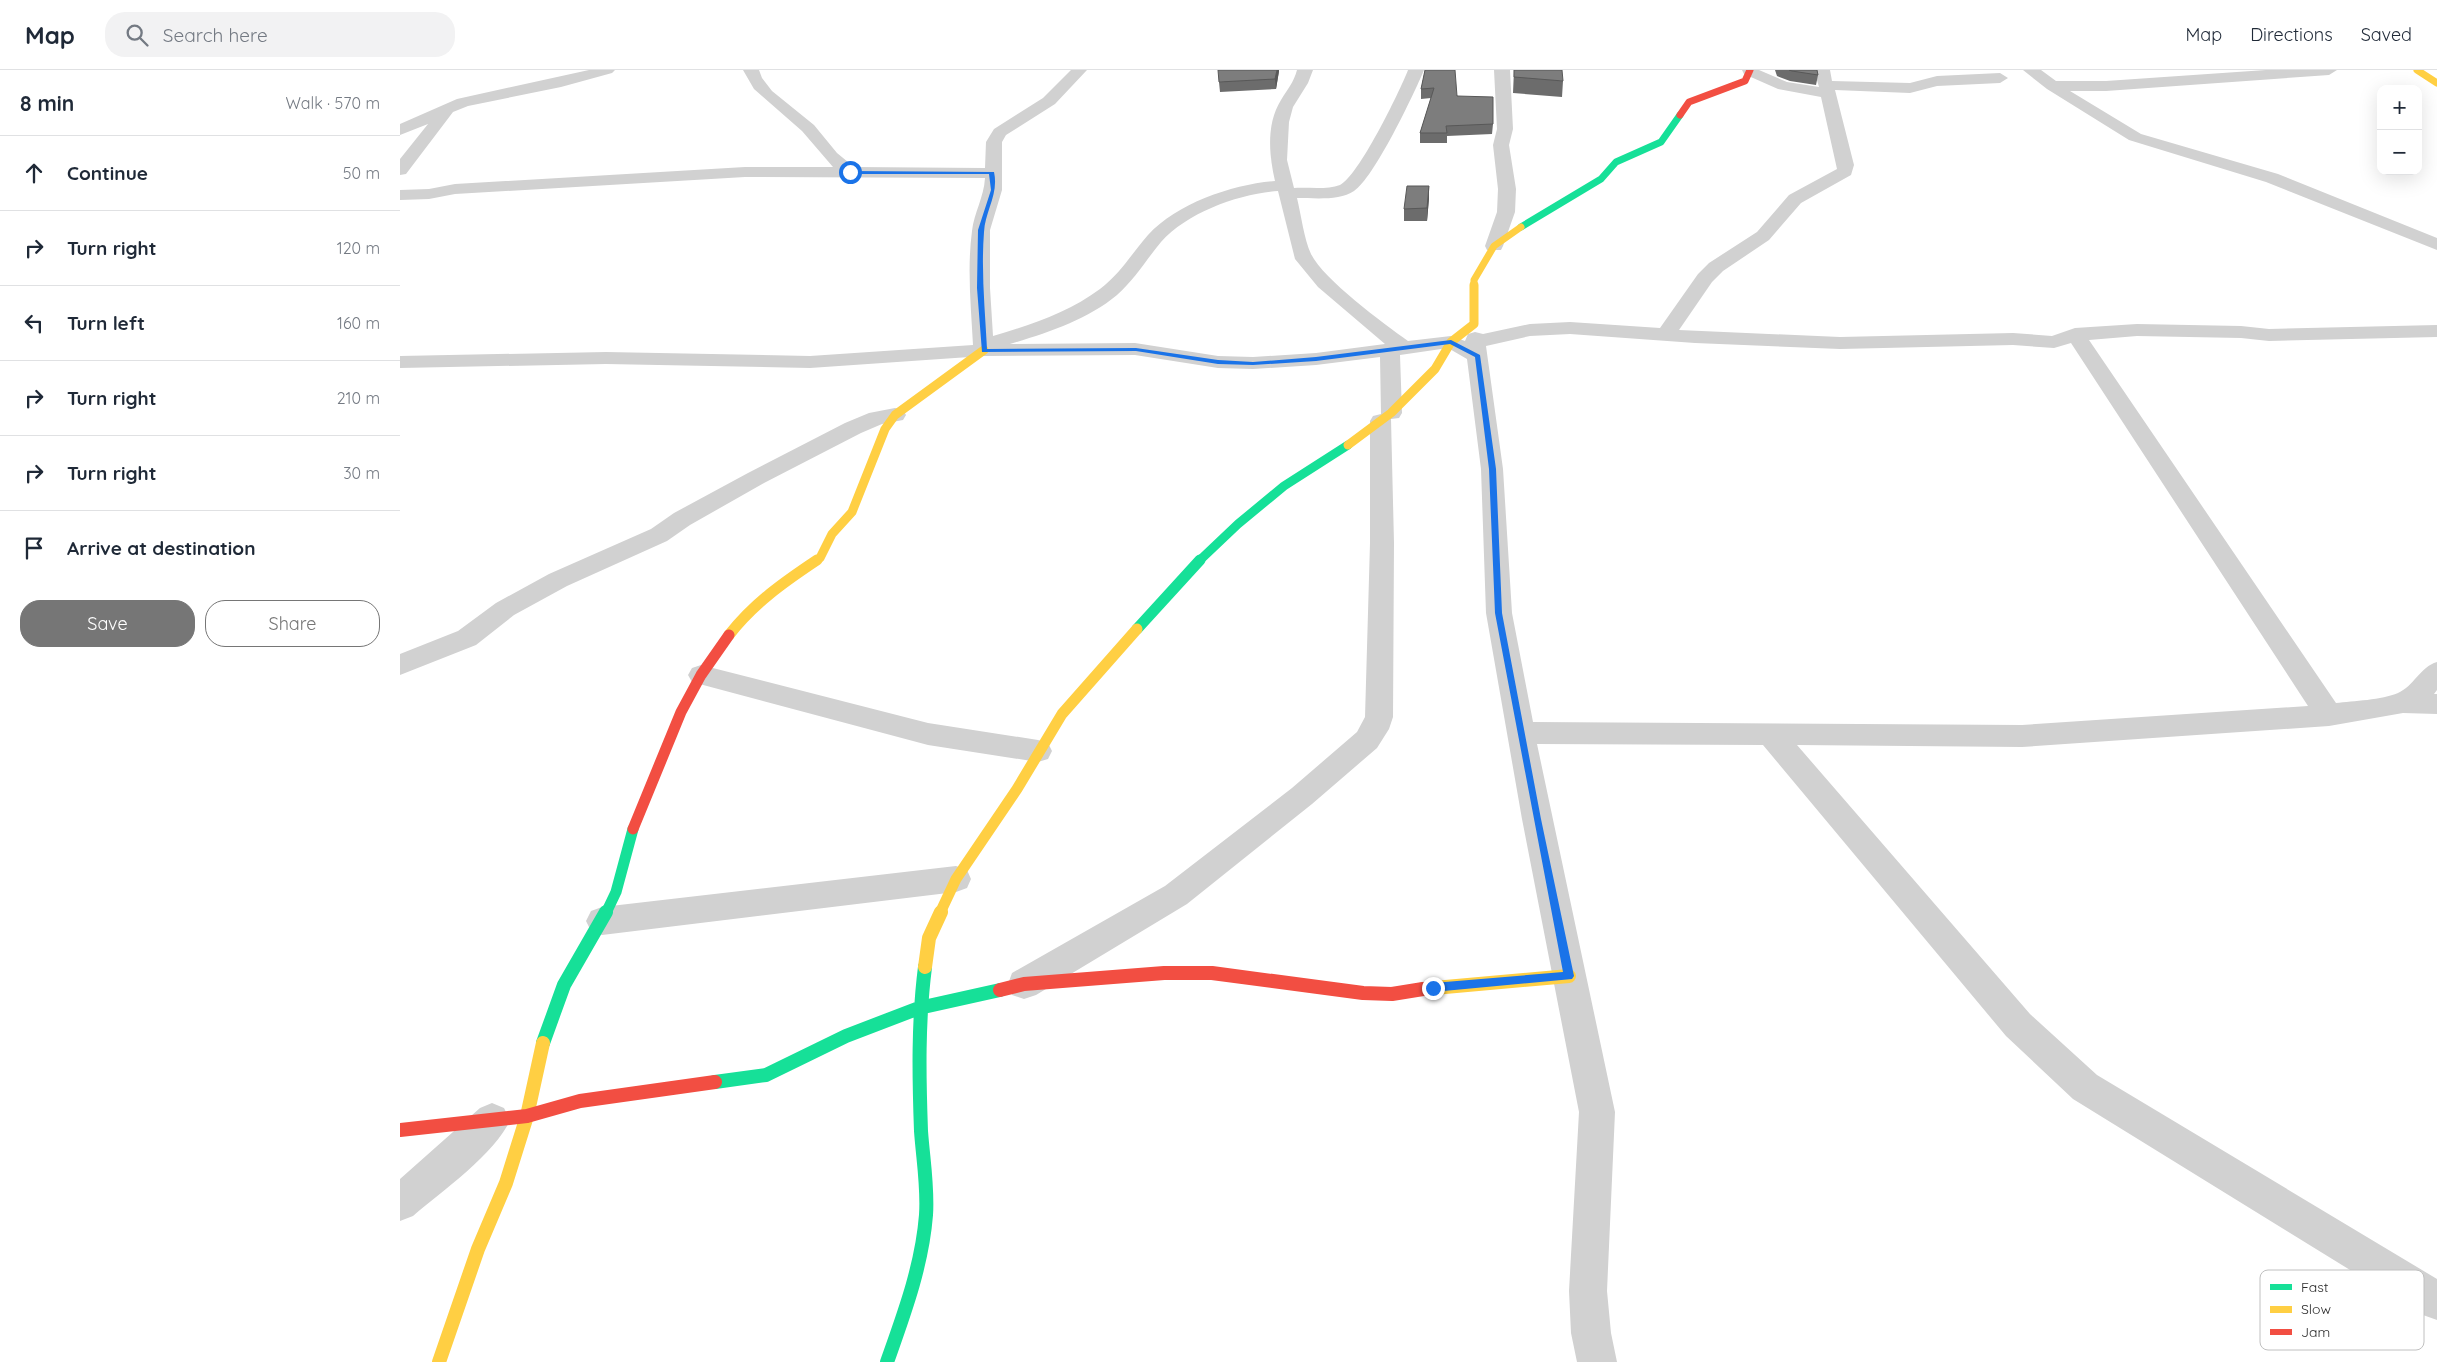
<!DOCTYPE html>
<meta charset="utf-8">
<style>
body{margin:0;font-family:Quicksand,sans-serif;background:#f2f2f3;color:#1f2937}
.controls{position:absolute;right:15px;top:15px;display:grid;overflow:hidden;border-radius:10px;box-shadow:0 5px 20px #0002}
.controls button{width:45px;height:45px;display:grid;place-items:center;padding:0;border:0;border-bottom:1px solid #e0e1e3;background:#fff;color:#1f2937;font:25px sans-serif}
.stop{position:absolute;width:15px;height:15px;margin:-11px;border:4px solid #1a73e8;border-radius:50%;background:#fff}
.stop.end{background:#1a73e8;border-color:#fff;box-shadow:0 1px 5px #0008}
.list{margin:0;padding:0;list-style:none}
h2{display:flex;justify-content:space-between;align-items:center;height:65px;margin:0;padding:0 20px;font-size:21px}
h2 small{font-size:16px;font-weight:400;color:#747a83}
.list li{display:grid;grid-template-columns:32px 1fr auto;gap:15px;align-items:center;box-sizing:border-box;height:75px;padding:0 20px;border-top:1px solid #e0e1e3}
.list b{display:block;font-size:19px;white-space:nowrap}
.list em{font-size:16px;font-style:normal;color:#747a83}
.actions{display:flex;gap:10px;padding:15px 20px}
.actions a{flex:1;padding:11px 0;border:1px solid #767676;border-radius:20px;text-align:center;font-size:18px;color:#767676}
.actions .main{background:#767676;color:#fff}
.icon{flex:none;width:28px;height:28px;fill:none;stroke:currentColor;stroke-width:2;stroke-linecap:round;stroke-linejoin:round}
.map{position:relative;flex:none;width:2037px;height:1292px;overflow:hidden}
header{display:flex;align-items:center;gap:30px;box-sizing:border-box;height:70px;padding:0 25px;background:#fff;border-bottom:1px solid #e0e1e3}
header strong{font-size:24px}
nav{display:flex;gap:28px;margin-inline-start:auto;font-size:18px}
.search{width:350px;height:45px;background:#f2f2f3;display:flex;align-items:center;gap:12px;box-sizing:border-box;padding:0 18px;border-radius:20px;color:#747a83;font-size:19px}
main{display:flex}
aside{flex:1;background:#fff}
.map>svg:first-child{display:block}
.lines{fill:none;stroke-linecap:round;stroke-linejoin:round}
.street{fill:#d1d1d1;fill-rule:evenodd}
.fast-far3{stroke:#16e098;stroke-width:7}
.fast-far2{stroke:#16e098;stroke-width:9}
.fast-far1{stroke:#16e098;stroke-width:11}
.fast{stroke:#16e098;stroke-width:14}
.slow-far3{stroke:#ffcf43;stroke-width:7}
.slow-far2{stroke:#ffcf43;stroke-width:9}
.slow-far1{stroke:#ffcf43;stroke-width:11}
.slow{stroke:#ffcf43;stroke-width:14}
.jam-far2{stroke:#f24e42;stroke-width:7}
.jam-far1{stroke:#f24e42;stroke-width:11}
.jam{stroke:#f24e42;stroke-width:14}
.wall{fill:#6c6c6c}
.shaded-wall{fill:#585858}
.building{fill:#7d7d7d;stroke:#585858}
.route{fill:#1a73e8}
.key{fill:#fff;stroke:#c0c0c0;stroke-width:1}
.key-label{font-size:14px;fill:#2c2c2c}
</style>
<header>
<strong>Map</strong>
<div class="search"><svg class="icon" aria-label="search" viewBox="0 0 24 24"><circle cx="10" cy="10" r="6"/><path d="M15 15l6 6"/></svg>Search here</div>
<nav><a>Map</a><a>Directions</a><a>Saved</a></nav>
</header>
<main>
<aside>
<h2>8 min<small>Walk · 570 m</small></h2>
<ul class="list">
<li><svg class="icon" aria-label="ahead" viewBox="0 0 24 24"><path d="M12 20V5M6 11l6-6 6 6"/></svg><div><b>Continue</b></div><em>50 m</em></li>
<li><svg class="icon" aria-label="right" viewBox="0 0 24 24"><path d="M7 20v-9h11M14 6l5 5-5 5"/></svg><div><b>Turn right</b></div><em>120 m</em></li>
<li><svg class="icon" aria-label="left" viewBox="0 0 24 24"><path d="M17 20v-9H6M10 6l-5 5 5 5"/></svg><div><b>Turn left</b></div><em>160 m</em></li>
<li><svg class="icon" aria-label="right" viewBox="0 0 24 24"><path d="M7 20v-9h11M14 6l5 5-5 5"/></svg><div><b>Turn right</b></div><em>210 m</em></li>
<li><svg class="icon" aria-label="right" viewBox="0 0 24 24"><path d="M7 20v-9h11M14 6l5 5-5 5"/></svg><div><b>Turn right</b></div><em>30 m</em></li>
<li><svg class="icon" aria-label="arrive" viewBox="0 0 24 24"><path d="M6 21V4h12l-3 4 3 4H6"/></svg><div><b>Arrive at destination</b></div></li>
</ul>
<div class="actions"><a class="main">Save</a><a>Share</a></div>
</aside>
<div class="map">
<svg width="2037" height="1292" viewBox="0 0 2037 1292">
<rect width="100%" height="100%" fill="#fff"/>
<g class="lines">
<path class="street" d="M189,0H215L212,3L161,17L68,36L53,42L6,104L0,105V89L28,54L0,65V54L57,29Z
M343,0H359L362,8L372,21L414,55L437,83L454,97L585,98L586,72L594,59L643,28L671,0H687L655,34L606,65L602,72V120L590,160V218L593,266C631,255 669,242 700,219C721,203 732,183 748,165C777,133 834,114 875,111C869,85 866,54 881,30C887,20 894,12 897,0H913L908,13L893,37L889,52L887,90L894,118C908,117 927,120 940,115C958,107 1000,21 1008,0H1024C1014,24 974,108 954,121C940,131 914,128 897,128C901,144 904,169 911,184C924,210 983,253 1008,271L1051,266L1065,271L1068,264L1075,262L1083,264L1130,254L1170,252L1260,258L1298,204L1309,193L1357,162L1389,125L1437,99L1421,27L1378,19L1344,4L1342,0H1359L1387,12L1419,17L1414,0H1430L1432,11L1510,13L1537,6L1600,3L1608,8L1600,13L1537,16L1510,23L1435,20L1454,95L1451,105L1401,133L1369,170L1323,201L1312,212L1279,260L1440,267L1613,263L1652,266L1675,258L1737,254L1841,256L1869,259L2037,255V267L1869,271L1841,268L1737,266L1689,270L1936,633C1953,631 1982,630 1998,623C2014,616 2020,597 2037,592V620L2034,624H2037V644L2003,643L1929,656L1622,677L1397,675L1630,944L1697,1005L2037,1209V1250L2023,1245L1673,1029L1606,966L1363,675L1137,674L1215,1042L1207,1221L1211,1263L1217,1292H1177L1171,1263L1169,1221L1179,1042L1122,749L1086,543L1081,399L1067,289L1048,278L1000,285L1002,343L999,348L991,349L994,473L993,647L989,659L977,678L912,734L787,834L636,925L624,929L612,925L608,914L612,903L765,816L892,718L957,662L965,647L970,473V351L973,346L981,344L980,287L916,295L853,299L818,298L735,285L584,286L410,298L206,294L0,298V286L206,282L410,286L573,275C571,237 567,198 572,161C574,143 584,127 585,108L345,107L55,124L29,129L0,130V120L29,119L55,114L345,97H433L402,61L354,19ZM878,121L895,189L918,217L985,274L916,283L853,287L818,286L735,273L610,274C647,263 687,250 717,225C735,209 746,190 761,172C788,142 839,124 878,121ZM1170,264L1295,273L1440,279L1613,275L1654,278L1671,273L1908,636L1622,655L1133,652L1112,543L1103,399L1086,276L1130,266Z
M1094,0H1110L1113,59L1109,75L1116,119L1115,142L1103,176L1101,180H1087L1085,176L1097,142L1098,119L1093,75L1097,59Z
M1623,0H1641L1656,11H1706L1866,0H1937L1929,5L1706,21H1670L1741,64L1878,104L2037,168V180L1866,112L1729,70L1647,19Z
M495,338L503,340L506,345L503,350L482,354L461,363L364,413L290,455L267,471L167,516L114,545L76,575L0,605V584L58,561L96,533L149,504L251,459L274,443L348,403L445,353L469,343Z
M301,595L528,653L638,670L648,673L652,681L648,689L638,692L528,675L292,612L288,605L292,598Z
M556,796L567,800L571,809L567,818L556,822L202,865L191,861L186,851L191,841L202,837Z
M92,1033L104,1038L110,1050C96,1083 41,1122 13,1146L0,1151V1109L80,1038Z"/>
<path class="fast-far3" d="M1121,157L1201,109L1216,92L1261,72L1280,45"/>
<path class="fast-far2" d="M799,491L838,454L884,416L948,375"/>
<path class="fast-far1" d="M737,559L800,490
M206,843L216,822L233,759"/>
<path class="fast" d="M143,973L164,915L206,842
M315,1012L366,1005L446,966L519,938L600,920
M487,1292C504,1244 522,1196 526,1145C528,1117 523,1089 521,1061C519,1006 518,952 525,897"/>
<path class="slow-far3" d="M2017,0L2037,13
M1074,216V210L1094,176L1121,157"/>
<path class="slow-far2" d="M948,375L991,343L1035,299L1051,272L1074,254V215
M415,491L420,488L432,464L452,442L485,359L495,345L584,280"/>
<path class="slow-far1" d="M329,565C354,533 384,512 417,490
M540,843L556,809L617,719L662,644L737,559"/>
<path class="slow" d="M525,897L529,868L541,842
M1023,919L1169,906
M39,1292L78,1179L106,1113L127,1046L143,973"/>
<path class="jam-far2" d="M1280,45L1289,32L1345,11L1350,0"/>
<path class="jam-far1" d="M233,759L281,642L301,605L329,565"/>
<path class="jam" d="M600,920L624,914L764,903H812L963,923L992,924L1023,919
M0,1060L127,1046L180,1031L315,1012"/>
</g>
<path class="wall" d="M1025,0L1093,54L1092,64L1047,66V73H1020V63L1031,28L1021,29V19Z
M1114,0L1163,11L1162,27L1113,23Z
M1375,0H1417L1418,5L1416,15L1390,11L1377,6Z
M879,1L876,19L820,22L819,12Z
M1029,116V128L1027,151H1004V139Z"/>
<path class="shaded-wall" d="M877,0H879V1L876,19L875,9Z
M1029,116V128L1027,151V138Z"/>
<path class="building" d="M818,0H877L875,9L819,12Z
M1025,0H1055L1057,26L1093,27V54L1046,56L1047,63H1020L1034,18L1021,19Z
M1114,0H1162L1163,11L1114,7Z
M1389,0H1417L1418,5L1392,1Z
M1007,116H1029L1027,138L1004,139Z"/>
<path class="route" d="M448,101L594,102C599,124 585,141 584,162C581,201 585,240 587,279L736,278L818,290L853,292L916,287L1051,270L1080,285L1096,399L1102,543L1141,749L1174,906L1172,909L1033,922L1028,918L1033,913L1163,902L1095,543L1089,399L1075,287L1050,274L916,291L853,295L818,294L736,281L582,282L577,218L578,160L591,120L589,104H450Z"/>
<rect x="1860" y="1200" width="164" height="80" rx="8" class="key"/>
<rect x="1870" y="1214" width="22" height="6" fill="#16e098"/>
<rect x="1870" y="1236" width="22" height="7" fill="#ffcf43"/>
<rect x="1870" y="1259" width="22" height="6" fill="#f24e42"/>
<g class="key-label">
<text x="1901" y="1222">Fast</text>
<text x="1901" y="1244">Slow</text>
<text x="1901" y="1267">Jam</text>
</g>
</svg>
<div class="controls">
<button>+</button>
<button>−</button>
</div>
<div class="stop" style="left:450px;top:102px"></div>
<div class="stop end" style="left:1033px;top:918px"></div>
</div>
</main>
